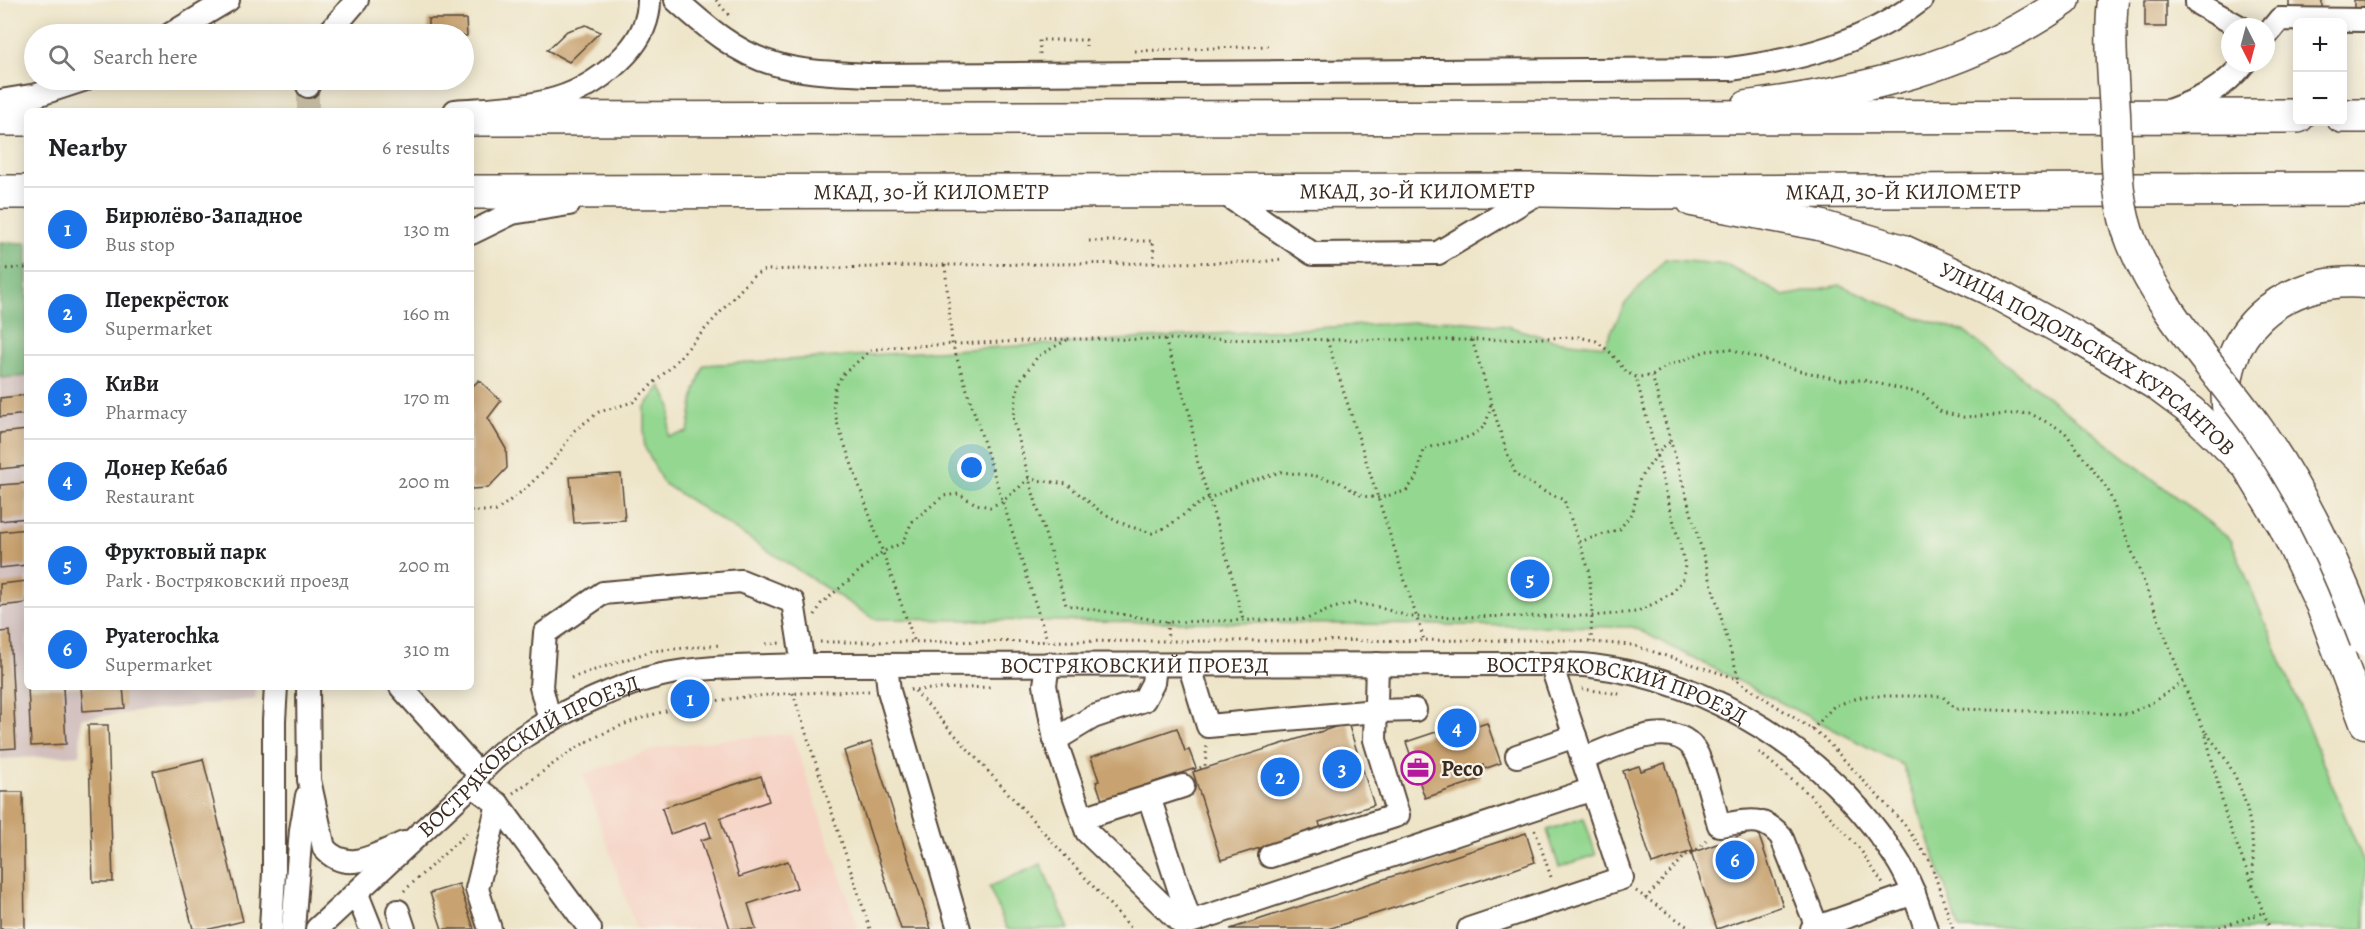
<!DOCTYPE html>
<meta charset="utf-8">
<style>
body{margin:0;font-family:Alegreya,serif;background:#f2f2f2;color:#202124}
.controls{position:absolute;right:18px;top:18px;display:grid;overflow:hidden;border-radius:9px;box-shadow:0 3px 15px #0003}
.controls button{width:54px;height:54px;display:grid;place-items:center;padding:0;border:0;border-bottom:2px solid #e0e0e0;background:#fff;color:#202124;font:30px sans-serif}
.compass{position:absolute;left:2221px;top:18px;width:54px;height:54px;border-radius:50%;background:#fff;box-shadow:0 3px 15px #0003;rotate:174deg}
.you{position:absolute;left:972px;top:468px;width:21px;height:21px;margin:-15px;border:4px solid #fff;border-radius:50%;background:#1a73e8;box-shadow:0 0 0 9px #1a73e833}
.badge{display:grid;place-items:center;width:39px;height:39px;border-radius:50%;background:#1a73e8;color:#fff;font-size:20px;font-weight:700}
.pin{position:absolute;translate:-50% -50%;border:3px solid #fff;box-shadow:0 2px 6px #0006}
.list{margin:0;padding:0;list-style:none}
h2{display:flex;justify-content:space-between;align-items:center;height:78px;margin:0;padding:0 24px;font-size:26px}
h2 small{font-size:20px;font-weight:400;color:#757577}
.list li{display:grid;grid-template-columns:39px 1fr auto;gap:18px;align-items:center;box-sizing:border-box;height:84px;padding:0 24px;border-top:2px solid #e0e0e0}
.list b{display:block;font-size:22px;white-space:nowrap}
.list p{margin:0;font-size:20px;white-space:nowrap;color:#757577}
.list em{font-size:20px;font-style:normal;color:#757577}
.icon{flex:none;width:33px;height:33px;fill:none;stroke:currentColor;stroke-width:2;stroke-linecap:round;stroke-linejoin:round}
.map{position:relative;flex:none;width:2365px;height:929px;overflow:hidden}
.search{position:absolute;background:#fff;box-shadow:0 3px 15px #0003;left:24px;top:24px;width:450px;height:66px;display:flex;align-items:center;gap:15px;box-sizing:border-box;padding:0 21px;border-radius:33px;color:#757577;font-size:22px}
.panel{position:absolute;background:#fff;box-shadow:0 3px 15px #0003;left:24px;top:108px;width:450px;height:582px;border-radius:9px}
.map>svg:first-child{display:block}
.built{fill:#f6d2c4}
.industrial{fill:#d1bfbe}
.green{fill:#93d790;stroke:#678057;stroke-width:1.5}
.forest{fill:#76b87a;stroke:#58714c;stroke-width:1.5}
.building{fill:#c8a26f}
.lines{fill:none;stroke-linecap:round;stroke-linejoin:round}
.minor-tunnel{stroke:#cac0a7;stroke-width:22;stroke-dasharray:22 11;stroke-linecap:butt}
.minor-casing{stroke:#564638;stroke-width:26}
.major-casing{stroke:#564638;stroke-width:33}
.highway-casing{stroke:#564638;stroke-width:36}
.path{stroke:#564638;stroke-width:3;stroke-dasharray:1.5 4.5;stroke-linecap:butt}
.minor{stroke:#fff;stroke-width:22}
.major{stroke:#fff;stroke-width:30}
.highway{stroke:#fff;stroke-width:33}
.major-bridge-casing{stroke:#564638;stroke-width:33;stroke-linecap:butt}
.major-bridge{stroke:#fff;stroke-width:30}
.labels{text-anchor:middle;stroke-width:4.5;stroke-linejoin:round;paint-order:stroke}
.street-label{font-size:22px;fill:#3b2a1e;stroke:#f7f3e8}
.poi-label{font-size:22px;font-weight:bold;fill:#3b2a1e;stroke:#f7f3e8;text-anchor:start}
</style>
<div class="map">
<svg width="2365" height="929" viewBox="0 0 2365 929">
<rect width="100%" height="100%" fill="#f7f3e8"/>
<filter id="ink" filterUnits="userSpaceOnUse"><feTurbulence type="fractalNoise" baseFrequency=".0167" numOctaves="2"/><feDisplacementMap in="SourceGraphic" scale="12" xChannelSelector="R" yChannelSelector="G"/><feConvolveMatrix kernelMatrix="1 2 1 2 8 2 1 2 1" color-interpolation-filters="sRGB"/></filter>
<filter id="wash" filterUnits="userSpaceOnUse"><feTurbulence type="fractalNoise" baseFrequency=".008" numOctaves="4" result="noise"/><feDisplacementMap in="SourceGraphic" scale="24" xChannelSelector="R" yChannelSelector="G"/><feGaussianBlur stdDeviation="1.35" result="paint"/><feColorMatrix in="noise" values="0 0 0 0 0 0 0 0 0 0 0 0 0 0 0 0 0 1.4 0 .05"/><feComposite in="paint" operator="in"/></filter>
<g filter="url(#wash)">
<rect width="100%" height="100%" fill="#eee5c9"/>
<path class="built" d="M792,734L859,929H636L583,774L661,747L736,738Z"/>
<path class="industrial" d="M27,376V687H255L256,699L81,718L80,755L0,759V378Z"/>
<path class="green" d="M1665,259L1728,265L1784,296L1840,285L1915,317L1963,331L2231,540L2365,865V929H1960L1903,765L1633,627L874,619L663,483L644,446V408L661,386L671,407L668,436L688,432L695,391L704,365L1447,320L1507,326L1553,340L1604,346L1625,304Z
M1584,818L1596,855L1559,867L1547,830Z
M1041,864L1069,929H1007L989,887Z"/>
<path class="forest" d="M0,242L27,243V376L0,378Z"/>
<g id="blocks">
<path class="building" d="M2145,0H2166V27H2145Z
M2289,0H2322V11L2289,10Z
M2354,0H2365V15L2354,14Z
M428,19H466L467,36L428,34Z
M586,25L600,32L569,62L547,50L567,31Z
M479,380L501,401L488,418L506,449L507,468L488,488L471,489V388Z
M27,395V414L0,417V398Z
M27,430V466L0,469V433Z
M621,474L625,520L574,523L570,477Z
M27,483V518L0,521V485Z
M27,529V565L0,568V532Z
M27,581V603L0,606V584Z
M10,631L16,748L0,749V632Z
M28,687H63L66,744L31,746Z
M81,687H123L125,708L83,711Z
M1348,723L1374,805L1319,822L1321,829L1221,860L1193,772Z
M1463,723L1466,734L1472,732L1471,728L1487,723L1501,763L1484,769L1483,765L1477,767L1481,779L1425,798L1406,742Z
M88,725H108L113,882H93Z
M1177,728L1185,751L1189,750L1196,768L1102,800L1096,782L1099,781L1091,757Z
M871,742L898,827L931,929H901L844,751Z
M203,759L243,921L210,929H193L153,771Z
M1665,763L1693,851L1652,864L1623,771L1639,766L1641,771Z
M761,776L769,801L720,818L739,877L788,861L797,888L748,904L756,929H730L701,840L711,837L706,822L670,834L662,808Z
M0,792H23L25,929H0Z
M1757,830L1783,906L1717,929L1691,853Z
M1526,833L1535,862L1512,870L1328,929H1230Z
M459,884L474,929H442L430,893Z"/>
</g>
</g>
<g filter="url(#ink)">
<use href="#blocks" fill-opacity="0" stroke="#564638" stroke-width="1.5"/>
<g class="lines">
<path class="minor-tunnel" d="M308,111V86"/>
<defs>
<g id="minor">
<path d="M676,0C705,26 737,54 775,64C805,73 837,73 867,75L1730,69C1799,60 1865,43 1921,0"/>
<path d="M2197,0V3L2240,27"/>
<path d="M171,34L228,0"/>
<path d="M328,34L357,0"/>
<path d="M2266,36L2280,19L2365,20"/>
<path d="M308,86L310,80"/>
<path d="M0,101L37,95L83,80"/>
<path d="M2171,110C2201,99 2223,89 2244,63"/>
<path d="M455,111C524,106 575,109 626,54C640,39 649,21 649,0"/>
<path d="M1219,190L1313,254L1438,253L1541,191"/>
<path d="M471,233L512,213L569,204"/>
<path d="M1048,664L1045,685L1055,740L1087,832L1181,923"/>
<path d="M1189,664L1208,726L1376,711L1415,710"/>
<path d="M886,665L889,691L959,929"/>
<path d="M308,687L309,780L324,848C347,875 377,854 404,843"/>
<path d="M401,687L478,773"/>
<path d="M550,721L541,687L545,633L603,593L741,581L793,602L803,665"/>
<path d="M1055,740L1093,717L1144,700L1153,683L1155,665"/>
<path d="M1517,756L1575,736"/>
<path d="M1582,759C1613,748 1676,712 1697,754C1706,773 1713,804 1719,825C1747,822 1761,814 1781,836L1817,927"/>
<path d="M472,785L498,804L590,929"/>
<path d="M1149,797L1190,922L1593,789"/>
<path d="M1083,818L1183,786"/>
<path d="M1270,856L1398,815L1375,740L1377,664"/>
<path d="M357,894L371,929"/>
<path d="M398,911L404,929"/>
<path d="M271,929L274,872V720L276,687"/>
<path d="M293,929L301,830L307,796"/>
<path id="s1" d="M317,929L472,785C497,739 607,688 657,676C704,665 755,667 803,665L1551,664C1565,665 1579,664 1592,666C1714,681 1829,755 1896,858C1910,879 1918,905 1926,929"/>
<path d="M490,929L477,889L498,804"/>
<path d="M1469,929L1622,878L1551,664"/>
<path d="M1812,929L1914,893"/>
</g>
<g id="major">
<path d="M1747,106C1859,92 1971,67 2065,0"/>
<path id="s2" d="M1692,201L1819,225L1903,250L1987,289L2081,340L2156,385L2191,411L2247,466L2284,527L2321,605L2365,723"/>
<path d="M2244,457C2238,445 2232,432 2229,419C2212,334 2285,275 2365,283"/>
</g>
<g id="highway">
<path d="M2342,116H2365"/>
<path d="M0,119H27"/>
<path d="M471,119L2298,116"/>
<path d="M0,192H27"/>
<path id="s3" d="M471,192L1544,190L1648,192L2365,189"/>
</g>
</defs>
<use href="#minor" class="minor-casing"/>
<use href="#major" class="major-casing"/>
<use href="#highway" class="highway-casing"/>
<path class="path" d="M716,0L731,18
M1135,51L1268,46
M1040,54L1039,40H1086V46
M1089,241H1153L1154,263
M945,265L952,343L1047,640
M0,269L27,268
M1067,340L1038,356L1019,382L1013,417L1029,479L1066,605L1167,622L1307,619L1333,608L1355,603L1378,607L1411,617L1592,616L1636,612L1657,602L1674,591L1683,579L1685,565L1636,377
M1165,340L1190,415L1197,460L1228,561L1243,620
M1327,340L1424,640
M1472,340L1505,447L1516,475L1545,492L1564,500L1589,570L1592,608L1591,642
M1652,376L1739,680
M471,511H496L525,489L552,463L575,430L599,412L633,402L669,369L754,275L765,270L945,265L1261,262L1282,259
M1579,542L1620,529L1633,511L1640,478L1663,447L1670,442
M815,615L821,604L882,552L902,543L912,522L943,496L959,494L976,504L990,507L1003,501L1029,479L1067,484L1101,512L1128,526L1152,533L1167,527L1201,502L1241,484L1281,472L1316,476L1339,482L1362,496L1379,498L1406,491L1417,477L1423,450C1443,441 1469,443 1484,426C1488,421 1489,410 1491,403
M1167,622L1168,640
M914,640L838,426L833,405L835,388L842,375L871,350L891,347L1068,339L1472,340L1579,337L1596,341L1611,353L1626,372L1636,377L1652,376L1665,367L1706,351L1730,349L1801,371L1842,380H1863L1923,394L1941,412L1963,417L2029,413L2064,431L2108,490L2190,700L2205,732L2227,820L2270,929
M820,642L1563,640L1632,645L1732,677L1822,736L1904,824L1930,861L1953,929
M766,644L780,643
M571,678L651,651L720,645
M1582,689L1620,694
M910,690L990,687
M915,691L1132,929
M793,693L870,929
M1812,730L1834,706L1864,696H1942L1956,709L2128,714L2153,702L2183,682
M2206,733C2247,781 2255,824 2253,885
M1759,752L1812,797L1860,849L1883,884
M1194,770L1205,766L1207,745
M513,793C537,777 560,757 585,743C670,695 775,693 870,691
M1535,830L1552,880
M404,891L470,830
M1636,891L1691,929
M1645,899L1686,855L1698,849L1706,840
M2214,929L2265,912"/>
<use href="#minor" class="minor"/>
<use href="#major" class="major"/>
<use href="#highway" class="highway"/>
<defs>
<path id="major-bridge" d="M2113,0C2109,38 2113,75 2115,113C2117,157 2115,202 2132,243C2161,314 2216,369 2259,430C2305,496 2337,566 2365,641"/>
</defs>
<use href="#major-bridge" class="major-bridge-casing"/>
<use href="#major-bridge" class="major-bridge"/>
</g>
</g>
<defs>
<symbol id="office-ring" viewBox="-11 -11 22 22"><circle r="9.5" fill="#f7f3e8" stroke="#b5179e" stroke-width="1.5"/><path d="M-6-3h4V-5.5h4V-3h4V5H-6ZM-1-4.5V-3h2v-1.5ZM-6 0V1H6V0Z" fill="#b5179e"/></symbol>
</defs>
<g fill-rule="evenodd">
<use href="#office-ring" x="1399" y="749" width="38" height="38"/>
</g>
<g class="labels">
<g class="street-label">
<text dy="8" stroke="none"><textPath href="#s3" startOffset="946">МКАД, 30-Й КИЛОМЕТР</textPath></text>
<text dy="8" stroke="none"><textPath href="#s3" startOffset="460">МКАД, 30-Й КИЛОМЕТР</textPath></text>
<text dy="8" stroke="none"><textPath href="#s3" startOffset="1432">МКАД, 30-Й КИЛОМЕТР</textPath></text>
<text dy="8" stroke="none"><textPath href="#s2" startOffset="432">УЛИЦА ПОДОЛЬСКИХ КУРСАНТОВ</textPath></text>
<text dy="8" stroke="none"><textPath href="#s1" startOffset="908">ВОСТРЯКОВСКИЙ ПРОЕЗД</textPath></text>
<text dy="8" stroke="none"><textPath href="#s1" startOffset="1394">ВОСТРЯКОВСКИЙ ПРОЕЗД</textPath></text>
<text dy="8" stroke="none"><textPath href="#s1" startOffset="276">ВОСТРЯКОВСКИЙ ПРОЕЗД</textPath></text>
</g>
<g class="poi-label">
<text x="1441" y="776">Ресо</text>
</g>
</g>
</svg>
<div class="controls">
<button>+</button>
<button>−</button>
</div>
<svg class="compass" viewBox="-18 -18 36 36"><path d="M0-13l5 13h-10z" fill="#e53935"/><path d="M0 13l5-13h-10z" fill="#757577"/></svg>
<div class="you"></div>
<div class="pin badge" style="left:690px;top:699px">1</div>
<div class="pin badge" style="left:1280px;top:777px">2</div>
<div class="pin badge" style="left:1342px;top:769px">3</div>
<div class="pin badge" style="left:1457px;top:728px">4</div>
<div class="pin badge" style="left:1530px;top:579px">5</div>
<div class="pin badge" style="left:1735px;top:860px">6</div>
<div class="search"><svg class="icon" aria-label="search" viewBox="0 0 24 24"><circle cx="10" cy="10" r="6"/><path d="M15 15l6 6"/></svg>Search here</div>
<section class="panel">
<h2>Nearby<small>6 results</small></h2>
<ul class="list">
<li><span class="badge">1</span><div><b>Бирюлёво-Западное</b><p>Bus stop</p></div><em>130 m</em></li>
<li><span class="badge">2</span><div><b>Перекрёсток</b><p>Supermarket</p></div><em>160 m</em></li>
<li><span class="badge">3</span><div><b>КиВи</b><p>Pharmacy</p></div><em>170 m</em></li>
<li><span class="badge">4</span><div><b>Донер Кебаб</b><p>Restaurant</p></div><em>200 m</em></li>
<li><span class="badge">5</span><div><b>Фруктовый парк</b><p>Park · Востряковский проезд</p></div><em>200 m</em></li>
<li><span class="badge">6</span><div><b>Pyaterochka</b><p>Supermarket</p></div><em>310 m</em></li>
</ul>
</section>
</div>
